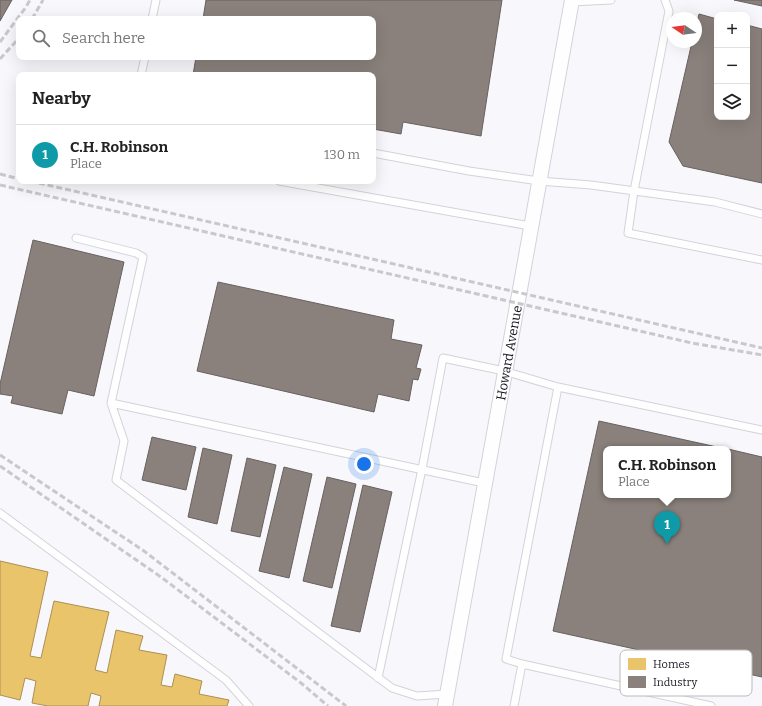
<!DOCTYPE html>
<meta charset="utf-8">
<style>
body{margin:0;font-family:Bitter,serif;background:#f6f6f6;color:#222}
.controls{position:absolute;right:12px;top:12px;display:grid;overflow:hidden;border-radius:8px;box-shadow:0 4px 16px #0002}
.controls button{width:36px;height:36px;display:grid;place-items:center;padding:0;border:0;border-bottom:1px solid #e0e0e0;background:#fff;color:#222;font:20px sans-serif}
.compass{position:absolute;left:666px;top:12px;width:36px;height:36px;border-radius:50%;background:#fff;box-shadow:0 4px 16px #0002;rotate:283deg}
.you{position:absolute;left:364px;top:464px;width:14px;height:14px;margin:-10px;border:3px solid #fff;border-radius:50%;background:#1a73e8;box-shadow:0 0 0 6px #1a73e833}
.badge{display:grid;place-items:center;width:26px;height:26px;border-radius:50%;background:#d93025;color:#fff;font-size:13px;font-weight:700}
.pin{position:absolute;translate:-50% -33px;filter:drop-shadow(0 1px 2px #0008)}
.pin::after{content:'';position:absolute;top:21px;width:14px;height:12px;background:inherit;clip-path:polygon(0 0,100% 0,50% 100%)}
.popup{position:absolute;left:603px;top:446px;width:128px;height:52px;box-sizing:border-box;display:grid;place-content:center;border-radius:8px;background:#fff;filter:drop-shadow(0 1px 3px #0005);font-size:13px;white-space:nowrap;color:#767676}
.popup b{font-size:15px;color:#222}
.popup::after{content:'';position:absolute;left:50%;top:100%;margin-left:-8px;border:8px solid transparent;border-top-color:#fff}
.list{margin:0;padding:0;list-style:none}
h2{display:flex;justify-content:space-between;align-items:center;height:52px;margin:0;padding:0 16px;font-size:17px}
h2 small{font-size:13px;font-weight:400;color:#767676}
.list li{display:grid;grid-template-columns:26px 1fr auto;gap:12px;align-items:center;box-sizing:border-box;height:60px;padding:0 16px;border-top:1px solid #e0e0e0}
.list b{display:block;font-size:15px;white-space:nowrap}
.list p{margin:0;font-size:13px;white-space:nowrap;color:#767676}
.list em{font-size:13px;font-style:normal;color:#767676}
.icon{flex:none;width:22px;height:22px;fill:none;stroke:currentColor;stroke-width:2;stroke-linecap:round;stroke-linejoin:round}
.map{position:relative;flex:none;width:762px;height:706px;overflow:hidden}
.search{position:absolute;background:#fff;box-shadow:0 4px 16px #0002;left:16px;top:16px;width:360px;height:44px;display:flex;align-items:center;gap:10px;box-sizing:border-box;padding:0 14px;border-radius:8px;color:#767676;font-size:15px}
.panel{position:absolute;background:#fff;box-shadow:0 4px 16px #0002;left:16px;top:72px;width:360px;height:112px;border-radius:8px}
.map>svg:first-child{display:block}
.homes{fill:#e9c46a;stroke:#ab9054}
.industry{fill:#8a817c;stroke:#686160}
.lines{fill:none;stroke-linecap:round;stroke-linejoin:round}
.lane-casing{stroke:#d4d2da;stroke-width:9}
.street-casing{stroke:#d4d2da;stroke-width:16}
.lane{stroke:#fefeff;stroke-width:7}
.street{stroke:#fefeff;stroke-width:14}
.rail{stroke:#c9c8cb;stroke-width:3;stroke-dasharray:6 3;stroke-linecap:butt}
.labels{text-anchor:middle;stroke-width:4;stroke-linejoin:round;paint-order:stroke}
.street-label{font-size:13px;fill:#1a1720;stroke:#fff}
.key{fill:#fff;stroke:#bab9bc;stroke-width:1}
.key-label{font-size:11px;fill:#1a1720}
</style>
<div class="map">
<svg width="762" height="706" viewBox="0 0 762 706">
<rect width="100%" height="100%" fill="#f8f7fc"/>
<path class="homes" d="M0,561L48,572L30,656L41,658L54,601L109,612L95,670L107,673L116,630L143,636L139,650L167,655L161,685L172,687L175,674L202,681L199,694L229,700L227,706H99L101,696L91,693L88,706H48L32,703L36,681L25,678L20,700L0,695Z"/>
<path class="industry" d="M0,0H12L0,21Z
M206,0H502L481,136L403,122L401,134L373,129V75H193L196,57H373V19H203Z
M734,0H762V6Z
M699,14L717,19V117H747V25L762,29V183L683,166L669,142L692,42H696V26Z
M33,240L124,262L94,396L68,390L62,414L11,403L13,396L0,394V384Z
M218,282L394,320L391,339L422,345L416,368L421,369L418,380L413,379L409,401L378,394L374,412L197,371Z
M599,421L726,449H606V495H728V449L762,457V677L553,631Z
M152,437L196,447L186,490L142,480Z
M203,448L232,455L217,524L188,517Z
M247,458L276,465L260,537L231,531Z
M284,467L312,474L289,578L259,571Z
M327,477L356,484L332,588L303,581Z
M363,485L392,492L360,632L331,626Z"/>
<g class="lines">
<defs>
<path id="lane" d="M665,0L669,11L634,191L628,233L762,260
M571,2L611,0
M152,19L156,0
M141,75L145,57
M373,153L469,171L539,181L591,185L715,202L762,214
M279,181L530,226
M76,238L136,253L143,257L111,403L124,441L116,480L392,688L417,696L447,694
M558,387L506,659L522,664L711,706
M111,403L484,483
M0,513L226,680L249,706
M378,678L422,469L443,358L504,371L558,387L762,430
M514,706L522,664"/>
<g id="street">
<path id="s1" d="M445,706L572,0"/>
</g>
</defs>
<use href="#lane" class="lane-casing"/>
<use href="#street" class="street-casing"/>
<use href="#lane" class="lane"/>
<use href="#street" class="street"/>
<path class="rail" d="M32,19L43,0
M0,42L26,7L30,0
M0,59L19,38
M0,174L19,179
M30,181L762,348
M0,185L692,343L762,355
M0,455L144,551L346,706
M0,466L161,577L301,683L328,706"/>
</g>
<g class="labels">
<g class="street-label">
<text dy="5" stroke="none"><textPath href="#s1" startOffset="359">Howard Avenue</textPath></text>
</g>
</g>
<rect x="620" y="650" width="132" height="46" rx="6" class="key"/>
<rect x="628" y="658" width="18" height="12" fill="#e9c46a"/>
<rect x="628" y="676" width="18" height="12" fill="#8a817c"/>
<g class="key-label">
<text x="653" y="668">Homes</text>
<text x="653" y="686">Industry</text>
</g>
</svg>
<div class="controls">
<button>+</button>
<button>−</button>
<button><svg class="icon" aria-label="layers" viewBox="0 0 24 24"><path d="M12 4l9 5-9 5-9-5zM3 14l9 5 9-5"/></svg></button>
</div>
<svg class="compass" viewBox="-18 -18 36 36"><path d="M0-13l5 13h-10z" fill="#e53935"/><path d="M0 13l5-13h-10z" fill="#767676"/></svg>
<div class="you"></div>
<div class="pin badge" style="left:667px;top:544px;background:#0f9aa8">1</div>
<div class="popup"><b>C.H. Robinson</b>Place</div>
<div class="search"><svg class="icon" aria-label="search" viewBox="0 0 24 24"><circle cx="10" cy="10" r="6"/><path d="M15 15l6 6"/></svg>Search here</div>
<section class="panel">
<h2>Nearby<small></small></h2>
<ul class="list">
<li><span class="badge" style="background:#0f9aa8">1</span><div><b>C.H. Robinson</b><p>Place</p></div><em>130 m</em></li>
</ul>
</section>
</div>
